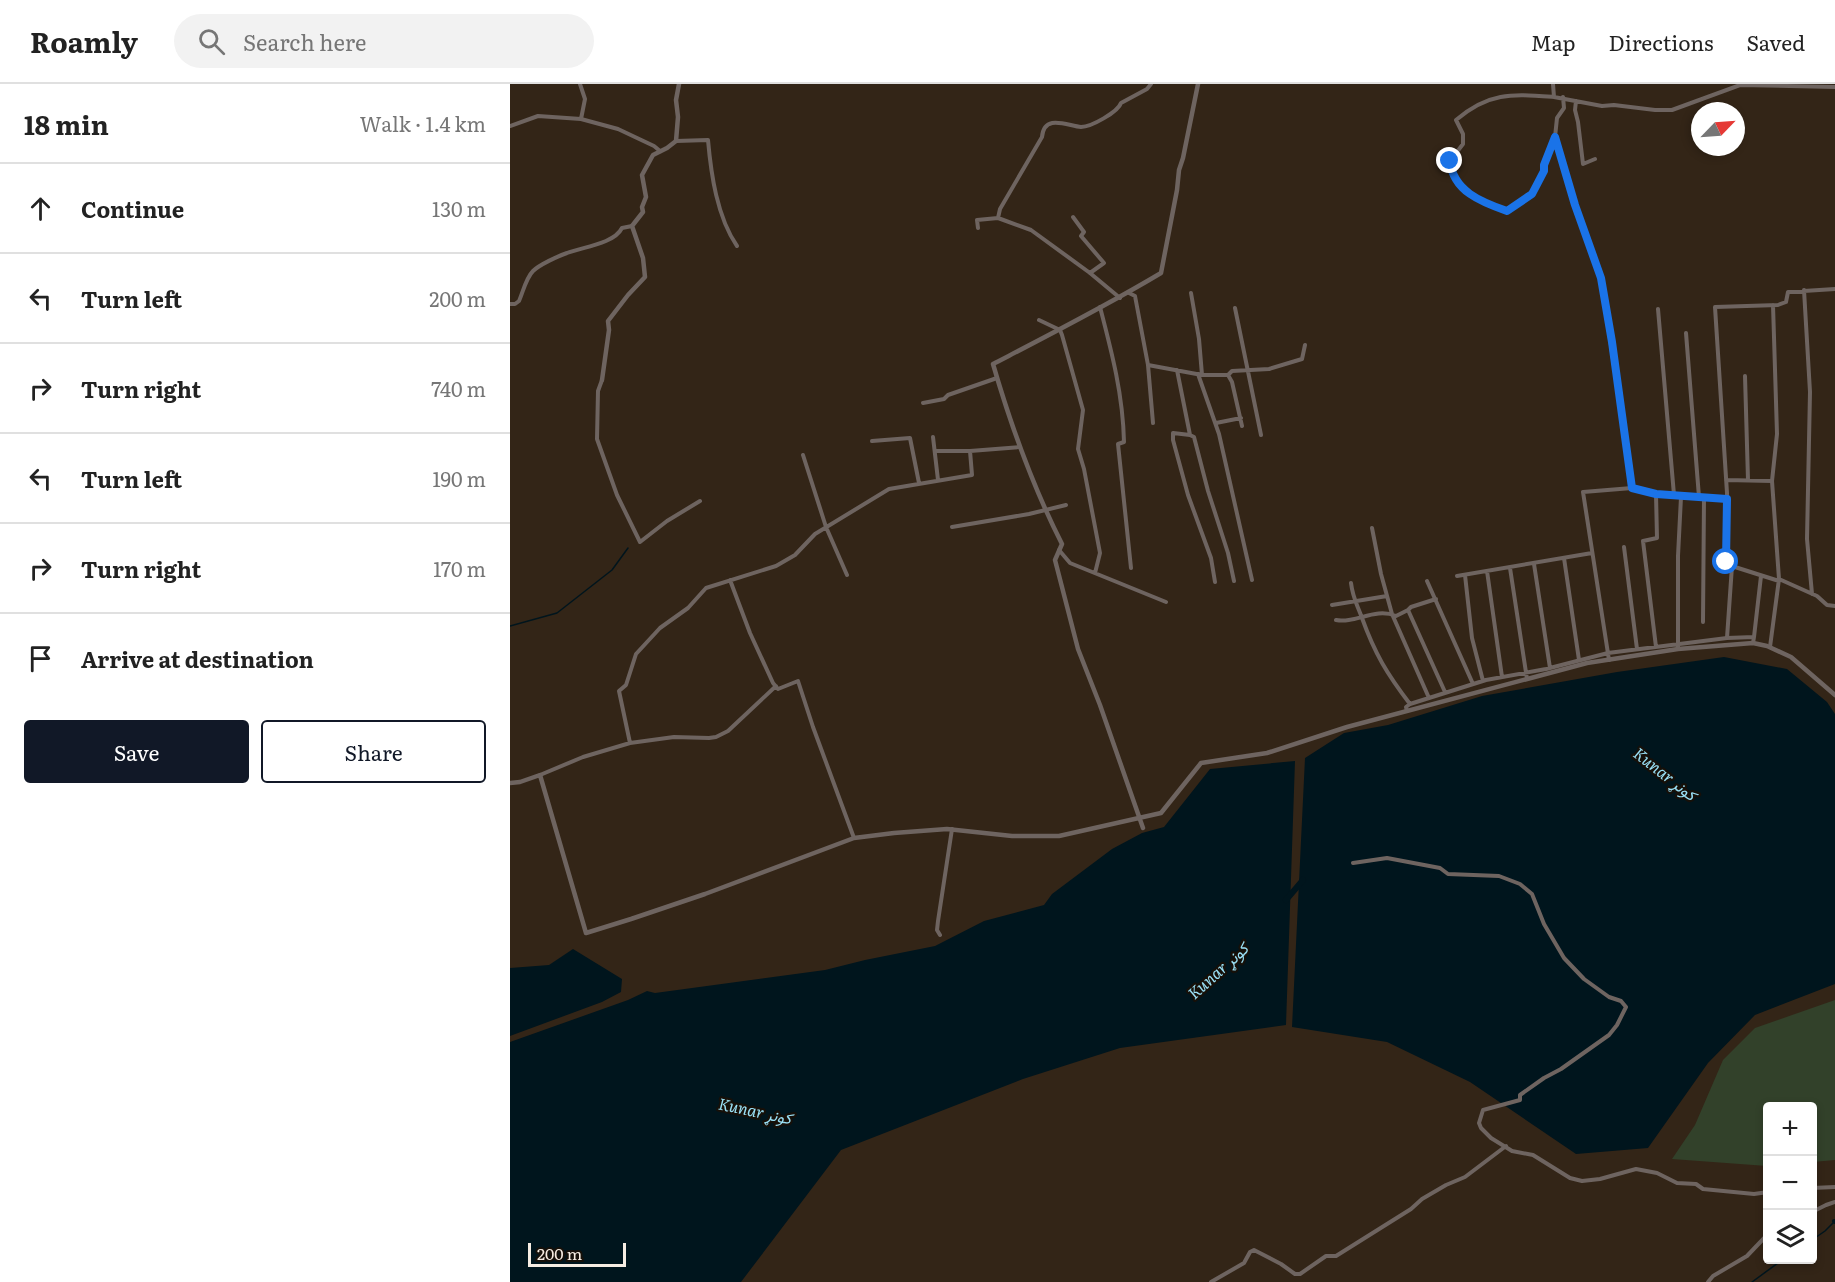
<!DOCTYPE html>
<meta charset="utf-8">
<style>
body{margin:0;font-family:Literata,Vazirmatn,serif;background:#f2f2f2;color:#222}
.controls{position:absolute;right:18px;bottom:18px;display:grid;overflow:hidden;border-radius:6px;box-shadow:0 3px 9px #0003}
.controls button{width:54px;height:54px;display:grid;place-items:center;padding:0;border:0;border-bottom:2px solid #e0e0e0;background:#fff;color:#222;font:30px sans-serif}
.compass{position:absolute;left:1181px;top:18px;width:54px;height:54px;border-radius:50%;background:#fff;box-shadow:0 3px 9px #0003;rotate:65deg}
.scale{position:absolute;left:18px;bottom:15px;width:98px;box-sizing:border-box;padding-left:6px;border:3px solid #f6ede3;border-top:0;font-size:16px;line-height:21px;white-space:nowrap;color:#f6ede3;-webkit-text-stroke:4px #161009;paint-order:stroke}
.stop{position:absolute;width:18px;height:18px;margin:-14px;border:4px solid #1a73e8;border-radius:50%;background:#fff}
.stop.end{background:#1a73e8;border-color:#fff;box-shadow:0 2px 6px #0008}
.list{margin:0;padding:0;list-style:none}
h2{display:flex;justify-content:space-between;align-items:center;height:78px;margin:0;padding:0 24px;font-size:26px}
h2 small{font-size:20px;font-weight:400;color:#767676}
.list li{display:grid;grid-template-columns:39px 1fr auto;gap:18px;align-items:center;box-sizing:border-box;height:90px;padding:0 24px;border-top:2px solid #e0e0e0}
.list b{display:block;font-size:22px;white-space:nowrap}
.list em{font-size:20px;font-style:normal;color:#767676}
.actions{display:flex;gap:12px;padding:18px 24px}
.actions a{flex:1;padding:14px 0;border:2px solid #111827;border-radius:6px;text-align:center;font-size:21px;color:#111827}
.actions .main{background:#111827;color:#fff}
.icon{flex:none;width:33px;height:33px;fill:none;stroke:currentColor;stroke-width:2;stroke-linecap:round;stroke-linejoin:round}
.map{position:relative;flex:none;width:1325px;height:1198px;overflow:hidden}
header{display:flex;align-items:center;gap:36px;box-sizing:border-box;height:84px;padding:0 30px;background:#fff;border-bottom:2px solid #e0e0e0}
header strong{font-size:28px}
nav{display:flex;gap:33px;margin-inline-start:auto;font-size:21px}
.search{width:420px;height:54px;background:#f2f2f2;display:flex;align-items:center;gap:15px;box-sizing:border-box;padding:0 21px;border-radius:33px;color:#767676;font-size:22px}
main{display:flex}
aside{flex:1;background:#fff}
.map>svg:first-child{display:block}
.green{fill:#32412a}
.water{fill:#00151d}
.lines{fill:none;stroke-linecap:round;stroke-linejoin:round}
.stream{stroke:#00151d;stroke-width:1.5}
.canal{stroke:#00151d;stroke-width:4}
.river{stroke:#00151d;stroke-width:6}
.minor{stroke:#6e6460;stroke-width:4}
.tertiary{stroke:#6e6460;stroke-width:4.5}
.route{stroke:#1a73e8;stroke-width:8}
.labels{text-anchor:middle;stroke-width:4.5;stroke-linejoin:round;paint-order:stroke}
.water-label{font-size:16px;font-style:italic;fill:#9ae0f6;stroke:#161009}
</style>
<header>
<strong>Roamly</strong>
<div class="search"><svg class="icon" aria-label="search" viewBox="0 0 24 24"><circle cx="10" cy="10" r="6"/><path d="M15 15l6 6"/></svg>Search here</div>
<nav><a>Map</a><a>Directions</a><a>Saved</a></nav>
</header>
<main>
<aside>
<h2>18 min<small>Walk · 1.4 km</small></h2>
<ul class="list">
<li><svg class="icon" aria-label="ahead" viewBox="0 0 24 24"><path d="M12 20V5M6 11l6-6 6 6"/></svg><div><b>Continue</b></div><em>130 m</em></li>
<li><svg class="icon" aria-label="left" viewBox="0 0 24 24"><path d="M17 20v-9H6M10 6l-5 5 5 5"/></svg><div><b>Turn left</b></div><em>200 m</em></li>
<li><svg class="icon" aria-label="right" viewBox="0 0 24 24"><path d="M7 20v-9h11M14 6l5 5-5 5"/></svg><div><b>Turn right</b></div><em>740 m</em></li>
<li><svg class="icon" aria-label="left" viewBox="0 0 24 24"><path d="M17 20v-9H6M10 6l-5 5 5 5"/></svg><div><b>Turn left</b></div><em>190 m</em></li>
<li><svg class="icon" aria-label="right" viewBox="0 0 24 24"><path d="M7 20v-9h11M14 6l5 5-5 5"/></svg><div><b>Turn right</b></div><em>170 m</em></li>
<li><svg class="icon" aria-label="arrive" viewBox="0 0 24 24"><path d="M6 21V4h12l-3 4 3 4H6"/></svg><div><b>Arrive at destination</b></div></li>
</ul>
<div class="actions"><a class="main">Save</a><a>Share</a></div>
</aside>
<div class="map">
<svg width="1325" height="1198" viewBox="0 0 1325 1198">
<rect width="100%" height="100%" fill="#332517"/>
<path class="green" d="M1325,916V1076L1303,1078L1302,1022H1258L1257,1082L1162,1075L1185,1041L1213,976L1245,944Z"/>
<path class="water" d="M1214,573L1277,585L1317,618L1325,630V900L1245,931L1198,979L1138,1064L1066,1070L960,998L877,958L782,943L795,674L834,649L878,641L972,612L1107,588Z
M785,677L776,941L610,964L513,995L331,1066L231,1198H0V958L118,916L137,907L145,909L315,886L355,876L425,862L474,837L534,821L542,810L602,765L632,749L654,743L700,685Z
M63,865L112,895L111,908L92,918L0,952V884L39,881Z"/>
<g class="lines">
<path class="stream" d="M0,542L47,529L102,486L118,464
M1302,1156L1315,1147L1325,1137
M1242,1198L1272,1176"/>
<path class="canal" d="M1324,1137L1325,1138"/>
<path class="river" d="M776,816L793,796"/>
<path class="minor" d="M70,0L75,15L71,35
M1043,0L1044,13L1092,22L1104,21L1145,26H1162L1230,1L1325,3
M1044,13C1001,10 979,8 946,36L953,50V60L940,77C943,107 971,118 997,127L1022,110L1034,87V81L1045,53L1047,34L1054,24L1053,13
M1066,17L1065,26L1068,38L1073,80L1085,75
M0,42L28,32L71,35L108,45L144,62L150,67
M1045,53L1065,121L1091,194L1122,404L1128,407L1171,413L1168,472V565
M166,57L198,56C201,90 207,133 227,162
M563,133L574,148L571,152L594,179L580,189
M468,144L467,136L488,134
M1294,206L1300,308L1297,455L1302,510
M619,209L625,212L638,281L692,291H718L722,287L759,285L792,275L795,261
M681,209L689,255L692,291L688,290L709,350L742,496
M610,214L580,189L521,146L488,134L490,125L532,53C534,29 558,42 571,43C581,43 608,28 611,19L637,5L641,0
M0,220H5L9,217C13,208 16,194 23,187C29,181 48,172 57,169C72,163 104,160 112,144L122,142
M1263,221L1267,350L1262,397L1269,495
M590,223C602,269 613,311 614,358L608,360L621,484
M725,224L751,351
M1148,225L1164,411
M529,236L550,246L552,251L573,326L568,365L574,385L590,469L585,489
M1176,249L1189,413
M638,281L643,339
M667,286L680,351L684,353L698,407L718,469L724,497
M718,291L722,298L732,342
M1235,292L1238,396
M92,296L88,307L87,355L107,411L130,458L157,437L190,417
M413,319L434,315L438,311L487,294
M706,339L731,334
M680,351L663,349V356L678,411L701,474L705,498
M423,353L428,396
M362,357L400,354L409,399
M425,367H460
M293,371L316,443L337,491
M1216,396L1262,397
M1171,413L1217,415
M442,443L519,430L556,421
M862,444L871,490L882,530L919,614
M1114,463L1127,565
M549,466L560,479L656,518
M1054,474L1069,576
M1206,477L1269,497
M1024,480L1040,584
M1000,484L1017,595
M977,487L992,593
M955,491L962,554L973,597
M947,492L1082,469
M220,496L240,549L263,599L268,605L288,597L303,643L344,754
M917,497L963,600
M841,499C843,515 847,520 852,534C865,570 877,590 900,620
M822,521L877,512
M898,526L901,523L926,515
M826,536C845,540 865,523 886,532L898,526L935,608
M1193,538L1194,413
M1244,553L1251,492
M1217,554L1222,482L1216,478L1217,409L1205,223L1268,221L1276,218L1278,208L1325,205
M1146,563L1133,457L1147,454L1146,410
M1260,563L1269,495L1307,512L1317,521L1325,522
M1099,576L1073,408L1122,404
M897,627L896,623L900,620L976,596L1036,585L1098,569L1217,554L1244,553L1243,559
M120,659L164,653L199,654L206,653L218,647L266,602
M30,691L73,673L120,659L109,607L116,601L126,570L150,544L178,524L196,504L266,482L285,471L305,450L379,405L462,391L460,367L510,363
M843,779L877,774L930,784L938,790L989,792L1010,800L1022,810L1034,840L1054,874L1074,895L1099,913L1111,917L1116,923L1107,941L1099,951L1051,985L1034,994L1010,1011V1016L973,1026L969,1039L971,1044L981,1054L1002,1067L1023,1071L1060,1094L1072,1097L1090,1095L1126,1085L1147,1089L1167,1099L1186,1100L1193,1105L1244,1110L1258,1108
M430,851L427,846L428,837L442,745
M1302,1104L1325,1103
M1302,1128L1316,1121L1325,1118
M701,1198L734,1179L740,1168L744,1166L771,1180L785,1190H790L816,1172H826L901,1125L912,1115L936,1101L955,1093L996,1062
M1198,1198L1203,1192L1237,1172L1258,1150"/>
<path class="tertiary" d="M92,296L99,246L98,237L118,211L135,193L133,174L122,142L133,128L132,123L136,113L132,91L143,71L157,64L166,57L168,33L166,16L169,0
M0,699L10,698L30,691L76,849L121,835L195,810L344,754L384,749L437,745L502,752H549L651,729L691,679L757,669L837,643L1077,579L1168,565L1243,559L1257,562L1281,573L1325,611
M633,744L590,621L568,565L545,476L552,460C523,403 501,342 483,280C539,251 596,222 651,189L667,106L669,86L673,74L688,0"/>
</g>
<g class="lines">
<path class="route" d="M940,77C943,107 971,118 997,127L1022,110L1034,87V81L1045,53L1065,121L1091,194L1102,258L1122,404L1146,410L1217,415L1216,478"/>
</g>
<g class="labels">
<g class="water-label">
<text transform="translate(1155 690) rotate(38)" y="6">Kunar کونړ</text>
<text transform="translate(708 887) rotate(-42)" y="6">Kunar کونړ</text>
<text transform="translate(245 1027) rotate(12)" y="6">Kunar کونړ</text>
</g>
</g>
</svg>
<div class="controls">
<button>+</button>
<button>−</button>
<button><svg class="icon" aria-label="layers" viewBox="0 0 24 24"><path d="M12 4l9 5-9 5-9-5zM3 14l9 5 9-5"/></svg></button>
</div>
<svg class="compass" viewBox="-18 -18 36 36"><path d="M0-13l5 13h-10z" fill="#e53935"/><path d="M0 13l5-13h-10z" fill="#767676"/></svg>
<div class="scale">200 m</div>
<div class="stop" style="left:1216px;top:478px"></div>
<div class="stop end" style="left:940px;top:77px"></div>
</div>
</main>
